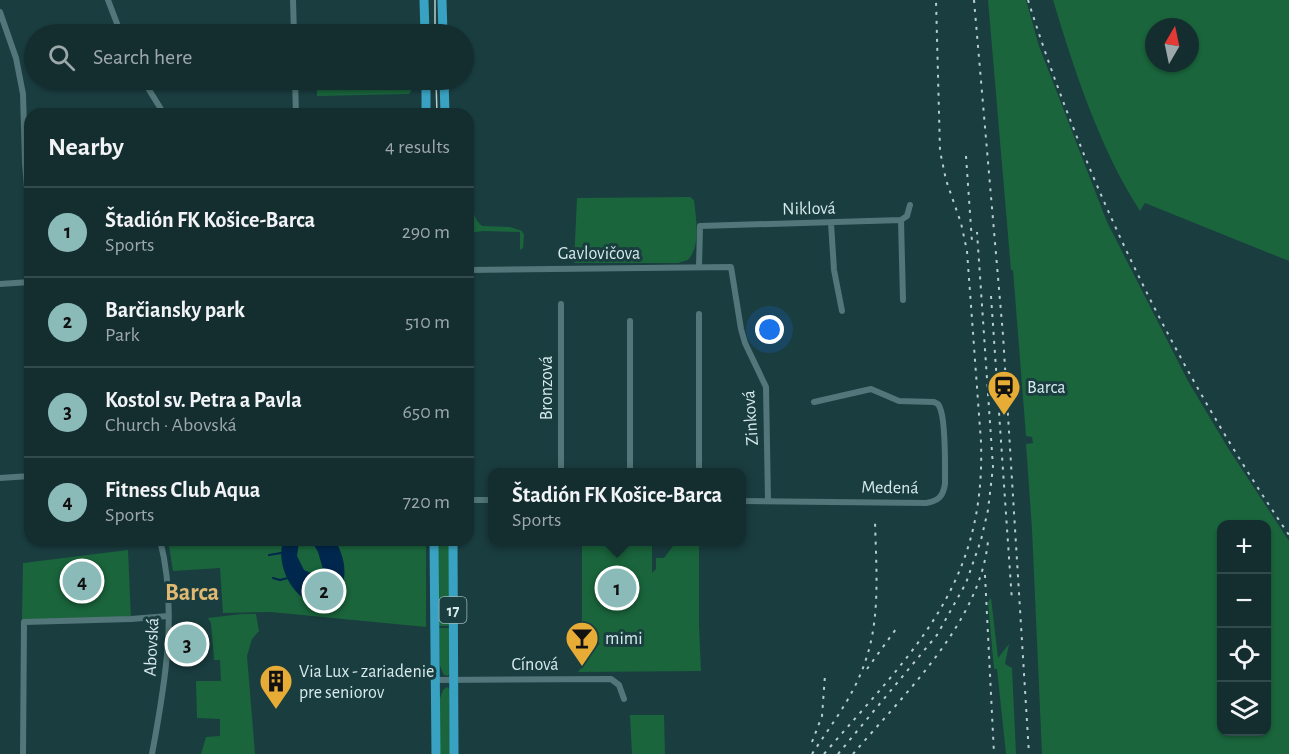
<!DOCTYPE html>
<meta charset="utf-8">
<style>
body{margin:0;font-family:"Alegreya Sans",sans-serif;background:#1d3638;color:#f1f3f6}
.controls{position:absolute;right:18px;bottom:18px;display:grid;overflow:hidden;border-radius:12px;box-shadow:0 2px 4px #0004}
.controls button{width:54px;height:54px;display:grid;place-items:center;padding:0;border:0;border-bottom:2px solid #334a4c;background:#142e30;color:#f1f3f6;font:30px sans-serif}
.compass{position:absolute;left:1145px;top:18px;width:54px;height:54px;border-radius:50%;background:#142e30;box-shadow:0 2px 4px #0004;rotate:9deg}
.you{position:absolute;left:770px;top:330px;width:21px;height:21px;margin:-15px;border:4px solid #fff;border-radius:50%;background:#1a73e8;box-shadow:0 0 0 9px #1a73e833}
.badge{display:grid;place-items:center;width:39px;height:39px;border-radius:50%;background:#8bbbb9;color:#111;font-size:20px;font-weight:700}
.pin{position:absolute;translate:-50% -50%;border:3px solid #fff;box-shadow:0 2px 6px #0006}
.popup{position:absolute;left:488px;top:468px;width:258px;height:78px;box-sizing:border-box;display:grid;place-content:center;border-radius:12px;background:#142e30;filter:drop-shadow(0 2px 4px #0005);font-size:20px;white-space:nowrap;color:#9da8ab}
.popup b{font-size:22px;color:#f1f3f6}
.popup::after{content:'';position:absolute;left:50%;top:100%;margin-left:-12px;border:12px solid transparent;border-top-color:#142e30}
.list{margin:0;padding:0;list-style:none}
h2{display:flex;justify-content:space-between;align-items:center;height:78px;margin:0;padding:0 24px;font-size:26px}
h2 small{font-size:20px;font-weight:400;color:#9da8ab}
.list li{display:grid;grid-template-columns:39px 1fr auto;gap:18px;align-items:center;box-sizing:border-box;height:90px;padding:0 24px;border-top:2px solid #334a4c}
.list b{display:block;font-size:22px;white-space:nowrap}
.list p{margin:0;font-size:20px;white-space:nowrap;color:#9da8ab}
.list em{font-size:20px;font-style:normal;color:#9da8ab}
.icon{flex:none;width:33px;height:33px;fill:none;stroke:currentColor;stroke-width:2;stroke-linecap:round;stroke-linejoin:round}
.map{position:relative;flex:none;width:1289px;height:754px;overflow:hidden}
.search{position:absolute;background:#142e30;box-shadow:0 2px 4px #0004;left:24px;top:24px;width:450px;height:66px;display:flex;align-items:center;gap:15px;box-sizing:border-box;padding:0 21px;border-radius:33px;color:#9da8ab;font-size:22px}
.panel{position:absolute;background:#142e30;box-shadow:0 2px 4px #0004;left:24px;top:108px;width:450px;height:438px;border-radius:18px}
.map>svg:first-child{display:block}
.green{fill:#1a653c;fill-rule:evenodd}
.water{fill:#00274d}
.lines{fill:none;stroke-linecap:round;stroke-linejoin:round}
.stream{stroke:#00274d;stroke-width:2}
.minor{stroke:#527679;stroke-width:6}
.primary{stroke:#39a2c2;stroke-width:9}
.tram{stroke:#b7cdcf;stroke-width:1.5}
.rail{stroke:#b7cdcf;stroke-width:2;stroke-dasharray:3 6;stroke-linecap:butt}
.labels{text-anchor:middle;stroke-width:6;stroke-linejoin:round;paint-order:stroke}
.shield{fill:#1a3d40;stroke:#9eb6b8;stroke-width:1.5}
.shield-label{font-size:16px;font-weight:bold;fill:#d7eaec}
.street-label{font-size:18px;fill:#d7eaec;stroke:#1a3d40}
.poi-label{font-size:18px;fill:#d7eaec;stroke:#1a3d40;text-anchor:start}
.district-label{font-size:24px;font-weight:bold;fill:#e0b972;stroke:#1a3d40}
</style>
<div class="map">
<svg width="1289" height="754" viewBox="0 0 1289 754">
<rect width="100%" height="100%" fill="#1a3d40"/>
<path class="green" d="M988,0H1026L1039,46L1107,222L1188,381L1228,448L1289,541V754H1042L1032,529L1026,444L1033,443L1032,437L1026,436L1013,270H1011ZM1222,524H1266V732H1222Z
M1053,0H1289V261L1145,203L1140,211C1099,147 1075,72 1053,0ZM1154,27H1190V63H1154Z
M403,80H412L411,91L409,94L317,96V86L394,84Z
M690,197L694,200C696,218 701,246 688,260L678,263H574L577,198Z
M468,204C475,211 474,220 482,226L510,227L522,231L524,235L523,248L520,250V232L483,231L468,233Z
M168,540H426V627L271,612L223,613L220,568L173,571Z
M438,540H450L449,626H439Z
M582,542H652V573L656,569V558H664L676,542H699V625L701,671L578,672L600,643L582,642Z
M128,550L131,619L24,622L22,619L23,563Z
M991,598L998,658L1009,644L1005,664L1012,668L1016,754H1006L997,669H994L988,602Z
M242,614H256L259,631L252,639L247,656L255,754H201L206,737L220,736V719L197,718L196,681H221L220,660H214L211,623L208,618Z
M439,628H449V674L448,676L444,675L440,666Z
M447,687L449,689L450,754H440V698L443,690Z
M630,715H664L665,754H632Z"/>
<path class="water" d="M284,540H303L299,542L297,556L304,570L315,575L321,573L323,569L318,552L311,540H335C346,559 350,583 333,600C326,602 318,604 310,601C289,594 275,559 284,540Z"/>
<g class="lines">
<path class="stream" d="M269,555L281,553
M273,578L280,580L288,578"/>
<path class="minor" d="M108,0L121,34
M293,0L294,34
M0,12L16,58L23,94L25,163L30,225
M143,80L164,114
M295,80L296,114
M901,220L903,300
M831,223L834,270L842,311
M699,267L700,226L901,220L907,216L910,205
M468,270L731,267L741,329L745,343L766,387L768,501
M0,284L30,282
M630,321V472
M561,472V304
M699,472V314
M0,478L30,476
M468,500H492
M742,501L926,503C938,501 943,497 945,484C945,468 946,421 940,408C938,403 938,404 934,402L899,401L871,389L814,402
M435,680L611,679L619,685L624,699
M23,754L24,622L131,619L168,616
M152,754C165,685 178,609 160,540"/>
<path class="primary" d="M424,0L425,34
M442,0L443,34
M426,80V114
M444,80L445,114
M434,540L436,754
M453,540L454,754"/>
<path class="tram" d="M435,0V34
M436,80L437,114"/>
<path class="rail" d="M974,0L1003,335L1029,754
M1028,0C1088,190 1177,370 1289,535
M966,156L972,242
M991,296L1012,601
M985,575L994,754
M867,669L896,629
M812,742L822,716L825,675
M812,754C831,725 854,696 865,662C881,618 876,567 875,520
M824,754C911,653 986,587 981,442L967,251L961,223L946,180L940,151L936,0
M838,754L937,635L966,583L981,540L988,510L993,467L977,232
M853,754C904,694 980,623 988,541"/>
</g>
<defs>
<symbol id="station-pin" viewBox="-11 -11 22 30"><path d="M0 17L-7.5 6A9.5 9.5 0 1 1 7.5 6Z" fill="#e6ac36" stroke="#1a3d40"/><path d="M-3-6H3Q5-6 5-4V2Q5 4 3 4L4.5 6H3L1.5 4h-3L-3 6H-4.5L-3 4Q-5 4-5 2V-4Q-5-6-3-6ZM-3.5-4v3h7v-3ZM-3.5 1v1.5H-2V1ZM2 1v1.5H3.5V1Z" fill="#111"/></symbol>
<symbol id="bar-pin" viewBox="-11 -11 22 30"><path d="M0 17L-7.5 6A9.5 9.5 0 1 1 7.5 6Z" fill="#e6ac36" stroke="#1a3d40"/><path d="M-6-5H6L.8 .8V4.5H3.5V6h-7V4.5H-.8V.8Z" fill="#111"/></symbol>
<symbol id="building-pin" viewBox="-11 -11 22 30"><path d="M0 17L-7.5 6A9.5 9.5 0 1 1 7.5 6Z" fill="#e6ac36" stroke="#1a3d40"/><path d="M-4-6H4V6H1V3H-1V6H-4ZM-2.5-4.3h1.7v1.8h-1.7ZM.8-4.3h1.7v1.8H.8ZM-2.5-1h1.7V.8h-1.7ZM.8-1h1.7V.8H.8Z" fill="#111"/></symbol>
</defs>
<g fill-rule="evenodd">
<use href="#station-pin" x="985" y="368" width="38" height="52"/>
<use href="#bar-pin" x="563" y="619" width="38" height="52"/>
<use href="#building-pin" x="257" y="662" width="38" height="52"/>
</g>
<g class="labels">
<rect class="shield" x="439.5" y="597" width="27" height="26" rx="4.5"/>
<g class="shield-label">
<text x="453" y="616">17</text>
</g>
<g class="street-label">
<text transform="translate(809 208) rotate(-1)" y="6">Niklová</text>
<text x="599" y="259">Gavlovičova</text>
<text transform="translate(546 388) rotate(-90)" y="6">Bronzová</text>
<text transform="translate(750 418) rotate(-94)" y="6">Zinková</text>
<text transform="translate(890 487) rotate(1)" y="6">Medená</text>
<text transform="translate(151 647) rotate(-87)" y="6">Abovská</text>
<text x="535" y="670">Cínová</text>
</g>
<g class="poi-label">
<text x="1027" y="393">Barca</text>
<text x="605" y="644">mimi</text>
<text x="299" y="677">Via Lux - zariadenie<tspan x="299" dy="21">pre seniorov</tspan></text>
</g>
<g class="district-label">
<text x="192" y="600">Barca</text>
</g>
</g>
</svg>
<div class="controls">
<button>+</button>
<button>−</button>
<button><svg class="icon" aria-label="locate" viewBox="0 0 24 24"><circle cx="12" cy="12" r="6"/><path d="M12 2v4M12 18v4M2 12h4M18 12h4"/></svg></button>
<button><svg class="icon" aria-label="layers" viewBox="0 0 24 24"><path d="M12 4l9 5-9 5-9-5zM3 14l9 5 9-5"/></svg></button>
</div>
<svg class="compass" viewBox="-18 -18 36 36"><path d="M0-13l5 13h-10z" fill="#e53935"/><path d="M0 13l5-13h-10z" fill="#9da8ab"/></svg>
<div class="you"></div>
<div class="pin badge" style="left:617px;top:588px">1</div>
<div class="popup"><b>Štadión FK Košice-Barca</b>Sports</div>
<div class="pin badge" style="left:324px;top:591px">2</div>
<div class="pin badge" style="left:187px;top:644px">3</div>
<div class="pin badge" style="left:82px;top:581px">4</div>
<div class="search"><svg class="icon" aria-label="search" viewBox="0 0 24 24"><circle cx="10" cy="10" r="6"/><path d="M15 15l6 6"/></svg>Search here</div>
<section class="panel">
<h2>Nearby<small>4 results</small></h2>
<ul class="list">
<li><span class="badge">1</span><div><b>Štadión FK Košice-Barca</b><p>Sports</p></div><em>290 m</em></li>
<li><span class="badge">2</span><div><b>Barčiansky park</b><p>Park</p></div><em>510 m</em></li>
<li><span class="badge">3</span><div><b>Kostol sv. Petra a Pavla</b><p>Church · Abovská</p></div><em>650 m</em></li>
<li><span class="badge">4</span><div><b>Fitness Club Aqua</b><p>Sports</p></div><em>720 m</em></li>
</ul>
</section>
</div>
